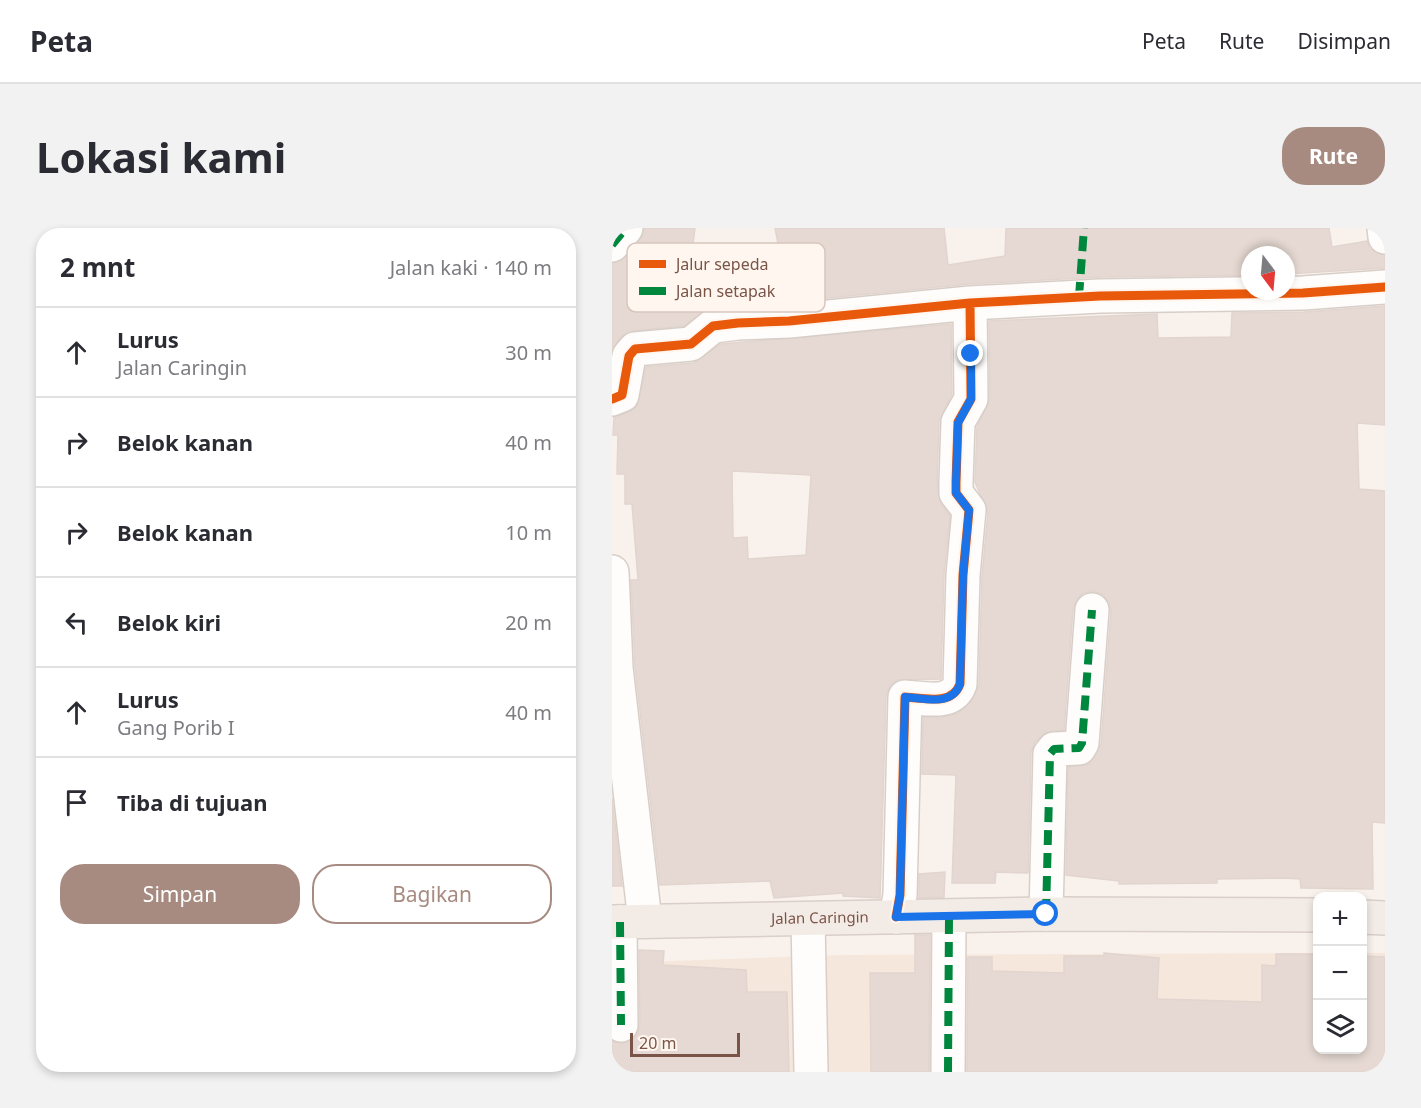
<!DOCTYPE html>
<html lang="id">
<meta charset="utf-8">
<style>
body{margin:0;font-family:"Noto Sans",sans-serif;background:#f2f2f3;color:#2b2b33}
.controls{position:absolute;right:18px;bottom:18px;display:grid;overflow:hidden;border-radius:12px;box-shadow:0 3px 9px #0003}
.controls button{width:54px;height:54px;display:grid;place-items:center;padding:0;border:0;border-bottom:2px solid #e1e1e2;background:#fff;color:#2b2b33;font:30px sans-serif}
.compass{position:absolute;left:629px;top:18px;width:54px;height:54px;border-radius:50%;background:#fff;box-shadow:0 3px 9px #0003;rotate:164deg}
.scale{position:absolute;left:18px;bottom:15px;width:110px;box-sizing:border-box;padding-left:6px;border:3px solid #7b5448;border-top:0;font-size:16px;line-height:21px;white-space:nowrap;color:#7b5448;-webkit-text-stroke:4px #fff7ef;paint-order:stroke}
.stop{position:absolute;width:18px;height:18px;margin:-14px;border:4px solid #1a73e8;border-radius:50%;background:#fff}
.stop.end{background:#1a73e8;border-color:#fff;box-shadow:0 2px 6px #0008}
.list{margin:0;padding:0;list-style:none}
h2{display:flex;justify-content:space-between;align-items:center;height:78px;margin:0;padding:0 24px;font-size:26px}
h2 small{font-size:20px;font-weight:400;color:#7c7c81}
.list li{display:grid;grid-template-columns:39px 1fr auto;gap:18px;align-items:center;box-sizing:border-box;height:90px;padding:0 24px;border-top:2px solid #e1e1e2}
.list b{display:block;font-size:22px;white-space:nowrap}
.list p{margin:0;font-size:20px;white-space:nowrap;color:#7c7c81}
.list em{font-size:20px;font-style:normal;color:#7c7c81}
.actions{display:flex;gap:12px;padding:18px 24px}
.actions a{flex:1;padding:14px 0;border:2px solid #a78b81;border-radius:24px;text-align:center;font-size:21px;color:#a78b81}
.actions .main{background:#a78b81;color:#fff}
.icon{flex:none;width:33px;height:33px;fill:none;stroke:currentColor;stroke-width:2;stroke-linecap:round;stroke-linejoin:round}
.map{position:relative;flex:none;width:773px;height:844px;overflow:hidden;border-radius:24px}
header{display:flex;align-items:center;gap:36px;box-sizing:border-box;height:84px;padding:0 30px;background:#fff;border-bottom:2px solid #e1e1e2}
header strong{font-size:28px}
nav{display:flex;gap:33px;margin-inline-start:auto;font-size:21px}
.intro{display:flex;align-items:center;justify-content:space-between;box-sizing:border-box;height:144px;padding:0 36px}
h1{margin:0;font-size:42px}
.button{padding:15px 27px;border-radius:24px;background:#a78b81;color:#fff;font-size:21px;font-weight:700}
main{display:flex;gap:36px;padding:0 36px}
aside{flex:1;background:#fff;border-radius:24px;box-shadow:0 3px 9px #0003}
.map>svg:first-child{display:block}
.residential{fill:#f6e7dc}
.building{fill:#e6d9d3;stroke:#e2d4ce;stroke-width:1.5;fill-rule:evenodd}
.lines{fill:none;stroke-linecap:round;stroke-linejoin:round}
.minor-casing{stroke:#d8cec8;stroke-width:36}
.major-casing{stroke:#dacec9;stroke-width:36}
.minor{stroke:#fefdfc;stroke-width:33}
.major{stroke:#f3ece6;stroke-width:33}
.quiet{stroke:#00873e;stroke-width:8;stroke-dasharray:15 8;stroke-linecap:butt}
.cycleway-casing{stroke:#fff7ef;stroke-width:13}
.cycleway{stroke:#e8590c;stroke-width:9}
.route{stroke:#1a73e8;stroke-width:8}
.labels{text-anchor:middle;stroke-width:6;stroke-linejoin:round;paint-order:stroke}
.street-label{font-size:15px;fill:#7b5448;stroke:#fff7ef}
.key{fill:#fff7ef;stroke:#d7c6bd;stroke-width:1.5}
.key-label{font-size:16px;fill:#7b5448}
</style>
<header>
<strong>Peta</strong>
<nav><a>Peta</a><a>Rute</a><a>Disimpan</a></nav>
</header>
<div class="intro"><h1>Lokasi kami</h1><a class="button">Rute</a></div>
<main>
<aside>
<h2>2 mnt<small>Jalan kaki · 140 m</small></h2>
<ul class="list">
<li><svg class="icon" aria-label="ahead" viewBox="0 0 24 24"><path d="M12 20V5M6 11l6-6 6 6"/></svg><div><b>Lurus</b><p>Jalan Caringin</p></div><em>30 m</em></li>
<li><svg class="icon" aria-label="right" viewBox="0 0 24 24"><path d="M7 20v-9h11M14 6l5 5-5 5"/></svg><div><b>Belok kanan</b></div><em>40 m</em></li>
<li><svg class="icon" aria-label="right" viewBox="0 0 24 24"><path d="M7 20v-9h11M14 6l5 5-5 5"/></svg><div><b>Belok kanan</b></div><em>10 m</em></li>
<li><svg class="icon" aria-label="left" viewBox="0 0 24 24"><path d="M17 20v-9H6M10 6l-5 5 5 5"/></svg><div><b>Belok kiri</b></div><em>20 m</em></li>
<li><svg class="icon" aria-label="ahead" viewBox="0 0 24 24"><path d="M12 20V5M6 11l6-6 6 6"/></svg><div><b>Lurus</b><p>Gang Porib I</p></div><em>40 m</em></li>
<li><svg class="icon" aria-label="arrive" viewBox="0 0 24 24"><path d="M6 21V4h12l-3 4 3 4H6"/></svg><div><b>Tiba di tujuan</b></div></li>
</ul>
<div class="actions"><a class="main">Simpan</a><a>Bagikan</a></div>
</aside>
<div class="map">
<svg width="773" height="844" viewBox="0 0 773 844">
<rect width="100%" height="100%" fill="#f9f2ec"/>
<path class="residential" d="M705,725L706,822H750L751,725H773V844H0V735L231,727Z"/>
<path class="building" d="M32,0H83L80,23L114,26H168L163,0H332L336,37L393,28L394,0H717L720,19L755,13L758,21L773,27V40L674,46V27H638V47L488,49L357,56L176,74L124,76L98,80L72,98L21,103L9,109L0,121V35L14,29L29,11Z
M773,78V197L745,195L747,261L773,263V595L760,594L761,661L689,660L688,651L672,650L605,651V655L507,656V653L454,647L456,539L477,536L489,516L499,383L497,374L491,367L481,363L472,365L465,371L461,381L452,502L433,505L423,514L419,525L416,645L384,644L383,655H340L344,547L310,546L311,489L328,490L346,485L360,472L367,457L370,348L376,284L363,254L365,199L378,171L377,93L545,86L546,110L619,109L620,85L692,84Z
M339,96L340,166L327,193L325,253L329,276L338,288L332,346L329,451L285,452L278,458L274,468L268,670L231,668V665L162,670L158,653L48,657L23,439L19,352H26L20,276H13V246H5L6,207H1L2,189L17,184L25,178L34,139L81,135L109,116ZM120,243L199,247L194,327L136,331L135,309L121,310Z
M0,570L10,658H0Z
M333,644L332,669L307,670V646Z
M303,707H318L317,844H259L258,745H303Z
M27,722L52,723L51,737L134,742L135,764H175L177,844H0V813L9,816L18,813L25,807L28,797Z
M492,725L547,730L545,771L650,774V737L664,738V726H705V822H750V728L773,729V844H355L356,729H380V743L452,745V728H492Z"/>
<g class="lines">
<defs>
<path id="minor" d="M772,0L773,9
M0,17L14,0
M0,171L10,167L17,128L23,121L79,116L101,98L126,95L177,93L358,75L488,68L691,65L773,59
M0,344L4,440L33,693
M434,686L438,526L442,521L467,520L470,515L480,382
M284,689L288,667L293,469C313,470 340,478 348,456L351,347L357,282L344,265V254L346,194L359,171L358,75
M196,691L199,844
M8,694L9,797
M336,844L337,689"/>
<g id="major">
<path d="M750,689L773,690"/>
<path id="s1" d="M0,694L434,686L706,687"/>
</g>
</defs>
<use href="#minor" class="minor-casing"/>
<use href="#major" class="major-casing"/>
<use href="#minor" class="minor"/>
<use href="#major" class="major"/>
<path class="quiet" d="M772,0L773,9
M0,17L14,0
M467,69L472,0
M434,686L438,526L442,521L467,520L470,515L480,382
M8,694L9,797
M336,844L337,689"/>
<defs>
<path id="cycleway" d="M0,171L10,167L17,128L23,121L79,116L101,98L126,95L177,93L358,75L488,68L691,65L773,59
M284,689L288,667L293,469C313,470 340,478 348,456L351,347L357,282L344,265V254L346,194L359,171L358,75"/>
</defs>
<use href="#cycleway" class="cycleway-casing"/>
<use href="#cycleway" class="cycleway"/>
</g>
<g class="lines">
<path class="route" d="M359,126V171L346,195L344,254V265L357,282L351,347L348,456C340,479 313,470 293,469L288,667L284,689L434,686"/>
</g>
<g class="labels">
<g class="street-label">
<text dy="5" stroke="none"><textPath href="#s1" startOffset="208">Jalan Caringin</textPath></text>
</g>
</g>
<rect x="15" y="15" width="198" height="69" rx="9" class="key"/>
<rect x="27" y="32" width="27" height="8" fill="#e8590c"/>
<rect x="27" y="59" width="27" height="8" fill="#00873e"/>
<g class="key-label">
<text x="64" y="42">Jalur sepeda</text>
<text x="64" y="69">Jalan setapak</text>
</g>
</svg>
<div class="controls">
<button>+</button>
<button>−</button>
<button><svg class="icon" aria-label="layers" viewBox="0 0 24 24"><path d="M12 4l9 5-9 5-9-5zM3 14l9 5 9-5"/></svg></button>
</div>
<svg class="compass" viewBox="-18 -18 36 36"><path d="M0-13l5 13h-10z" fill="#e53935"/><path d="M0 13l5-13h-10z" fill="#7c7c81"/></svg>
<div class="scale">20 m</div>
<div class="stop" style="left:434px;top:686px"></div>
<div class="stop end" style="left:359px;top:126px"></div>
</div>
</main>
